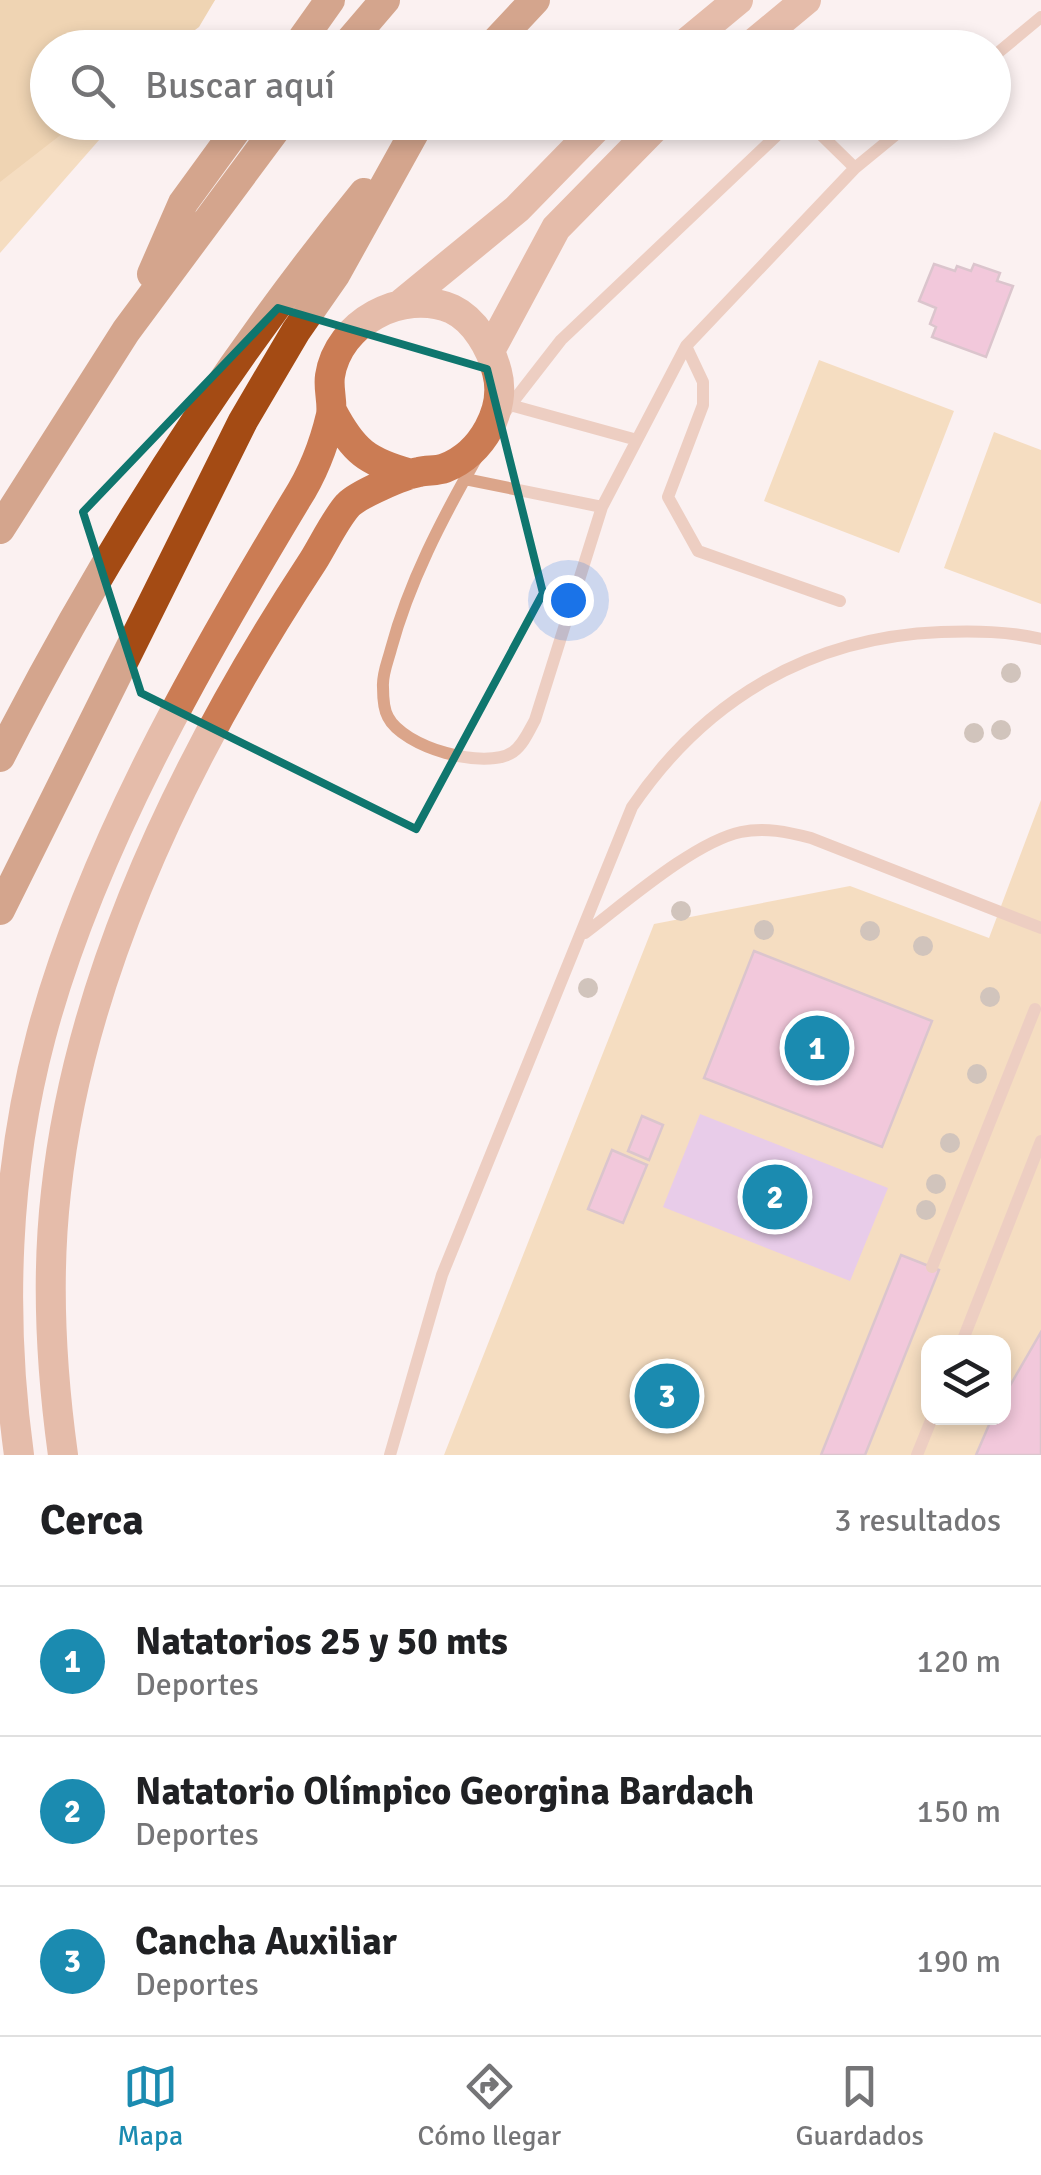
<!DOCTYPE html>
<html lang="es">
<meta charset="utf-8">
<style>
body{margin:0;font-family:Signika,sans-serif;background:#f6f6f6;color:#202124}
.controls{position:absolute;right:30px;bottom:30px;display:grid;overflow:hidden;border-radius:20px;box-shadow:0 5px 15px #0003}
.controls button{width:90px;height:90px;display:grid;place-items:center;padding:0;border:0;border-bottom:2px solid #e0e0e0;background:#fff;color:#202124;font:50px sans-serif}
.you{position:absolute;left:568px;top:600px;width:35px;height:35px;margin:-25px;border:8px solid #fff;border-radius:50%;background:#1a73e8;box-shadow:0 0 0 15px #1a73e833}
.badge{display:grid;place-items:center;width:65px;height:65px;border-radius:50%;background:#1b8bb0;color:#fff;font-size:32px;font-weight:700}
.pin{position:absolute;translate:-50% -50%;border:5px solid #fff;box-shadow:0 2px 10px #0006}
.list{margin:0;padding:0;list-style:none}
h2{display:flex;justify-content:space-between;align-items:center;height:130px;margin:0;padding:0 40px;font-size:42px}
h2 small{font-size:32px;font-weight:400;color:#757577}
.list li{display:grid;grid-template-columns:65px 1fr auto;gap:30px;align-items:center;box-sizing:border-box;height:150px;padding:0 40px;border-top:2px solid #e0e0e0}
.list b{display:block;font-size:38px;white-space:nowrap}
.list p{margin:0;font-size:32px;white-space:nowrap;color:#757577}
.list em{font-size:32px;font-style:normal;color:#757577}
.icon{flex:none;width:55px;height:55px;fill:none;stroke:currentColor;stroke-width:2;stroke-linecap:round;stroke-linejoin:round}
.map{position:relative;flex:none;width:1041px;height:1455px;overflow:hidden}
.search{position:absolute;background:#fff;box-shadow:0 5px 15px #0003;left:30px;right:30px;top:30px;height:110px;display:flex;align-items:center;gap:25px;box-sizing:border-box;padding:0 35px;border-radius:55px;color:#757577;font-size:38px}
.sheet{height:580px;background:#fff}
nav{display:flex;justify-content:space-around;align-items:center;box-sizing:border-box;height:140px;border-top:2px solid #e0e0e0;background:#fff;font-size:28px;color:#757577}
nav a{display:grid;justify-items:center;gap:5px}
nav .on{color:#1b8bb0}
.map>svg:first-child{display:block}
.green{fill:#eec588;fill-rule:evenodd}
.forest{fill:#e0b168}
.water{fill:#d09fe1}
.building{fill:#e698c1;stroke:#b490a2;stroke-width:2.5}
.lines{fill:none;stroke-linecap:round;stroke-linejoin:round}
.lane{stroke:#dba58a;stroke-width:12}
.secondary{stroke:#cb7c54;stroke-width:30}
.highway{stroke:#a44b14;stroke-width:30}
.tree{fill:#9e8e7c}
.marked{fill:none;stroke:#0f766e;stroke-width:8;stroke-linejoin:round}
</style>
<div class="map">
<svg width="1041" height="1455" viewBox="0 0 1041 1455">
<rect width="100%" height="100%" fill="#fbf1f1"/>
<path class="green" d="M0,0H215L180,47L48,48V122L114,123L0,253Z
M819,360L954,411L899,553L764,501Z
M994,432L1041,450V604L944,568Z
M1041,800V1455H444L654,924L850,886L989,938ZM928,1342H1004V1418H928Z"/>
<path class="forest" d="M0,0H215L199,27L172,47L48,48V122L76,123L0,182Z"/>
<path class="water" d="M700,1114L888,1188L850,1281L663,1207Z"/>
<path class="building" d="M934,264L955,271L957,266L971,271L974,264L1000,273L997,281L1013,286L986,357L932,337L936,327L930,324L936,308L919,301Z
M754,951L932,1021L882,1147L704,1078Z
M642,1116L663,1125L649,1160L628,1151Z
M612,1150L647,1165L623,1223L588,1209Z
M901,1255L939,1270L865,1455H821Z
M1041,1332V1455H976L992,1418H1004V1396Z"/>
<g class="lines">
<path class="lane" d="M994,56L1041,17
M808,122L855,168
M686,346L703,382V405L668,497L698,551L840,601
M510,405L637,440
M505,412L561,340L791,122
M476,459C442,519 409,582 391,649C388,661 382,674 383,687C383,695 384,710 388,717C403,747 485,771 513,752C523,745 529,731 535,720L602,507L686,346L855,168L911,122
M465,479L602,507
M585,933C625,903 694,842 741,832C765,827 788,832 811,838L1041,928
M932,1267L1035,1009
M962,1342L1041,1141
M390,1455L442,1275L632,807C705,699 811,637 941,632C974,631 1009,631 1041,639
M917,1455L932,1418"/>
<path class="secondary" d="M680,48L738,0
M748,48L806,0
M401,304L517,209L602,122
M491,349L556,228L660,122
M332,411C353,451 367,462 411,474
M19,1455C0,1316 5,1171 41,1036C90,851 198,663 296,500C312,475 324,445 331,415C333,402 328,389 330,376C338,323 402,288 452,309C475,320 491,348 497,372C507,409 482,454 445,468C437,471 428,470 419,472C403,475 359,494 348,505C336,518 323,545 313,561C191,747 80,968 56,1192C46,1279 51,1368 63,1455"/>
<path class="highway" d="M296,48L330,0
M344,48L385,0
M490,48L535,0
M152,274L183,203L242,122
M0,529L126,331L281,122
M0,757C102,557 222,367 364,193
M0,910L243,421L296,331L335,275L415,131"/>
</g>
<g class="tree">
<circle cx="1011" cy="673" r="10"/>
<circle cx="1001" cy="730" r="10"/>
<circle cx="974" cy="733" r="10"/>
<circle cx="681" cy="911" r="10"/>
<circle cx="764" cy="930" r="10"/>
<circle cx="870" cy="931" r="10"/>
<circle cx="923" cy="946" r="10"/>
<circle cx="588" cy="988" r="10"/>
<circle cx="990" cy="997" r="10"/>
<circle cx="977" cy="1074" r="10"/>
<circle cx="950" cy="1143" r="10"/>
<circle cx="936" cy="1184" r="10"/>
<circle cx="926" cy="1210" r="10"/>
</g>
<path d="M0 0H1041V1455H0ZM278,308L487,369L543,593L416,829L141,693L83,512Z" fill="#fbf1f1" fill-opacity=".55" fill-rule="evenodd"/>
<path class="marked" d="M278,308L487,369L543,593L416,829L141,693L83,512Z"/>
</svg>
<div class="controls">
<button><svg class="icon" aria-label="layers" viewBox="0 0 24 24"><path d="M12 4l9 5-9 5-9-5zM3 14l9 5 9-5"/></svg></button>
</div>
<div class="you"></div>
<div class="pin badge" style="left:817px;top:1048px">1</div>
<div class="pin badge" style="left:775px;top:1197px">2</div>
<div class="pin badge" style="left:667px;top:1396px">3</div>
<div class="search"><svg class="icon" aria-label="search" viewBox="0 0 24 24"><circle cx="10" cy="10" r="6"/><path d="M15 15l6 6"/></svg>Buscar aquí</div>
</div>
<section class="sheet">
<h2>Cerca<small>3 resultados</small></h2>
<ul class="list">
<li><span class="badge">1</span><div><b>Natatorios 25 y 50 mts</b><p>Deportes</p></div><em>120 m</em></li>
<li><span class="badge">2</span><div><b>Natatorio Olímpico Georgina Bardach</b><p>Deportes</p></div><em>150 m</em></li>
<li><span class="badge">3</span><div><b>Cancha Auxiliar</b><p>Deportes</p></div><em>190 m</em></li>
</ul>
</section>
<nav>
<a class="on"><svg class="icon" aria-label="map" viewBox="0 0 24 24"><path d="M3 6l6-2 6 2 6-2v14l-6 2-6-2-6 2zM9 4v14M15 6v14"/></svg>Mapa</a>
<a><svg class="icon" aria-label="directions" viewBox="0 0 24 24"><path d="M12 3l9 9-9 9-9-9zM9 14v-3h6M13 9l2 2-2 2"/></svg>Cómo llegar</a>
<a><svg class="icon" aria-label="saved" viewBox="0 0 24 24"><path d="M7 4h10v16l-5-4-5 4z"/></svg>Guardados</a>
</nav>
